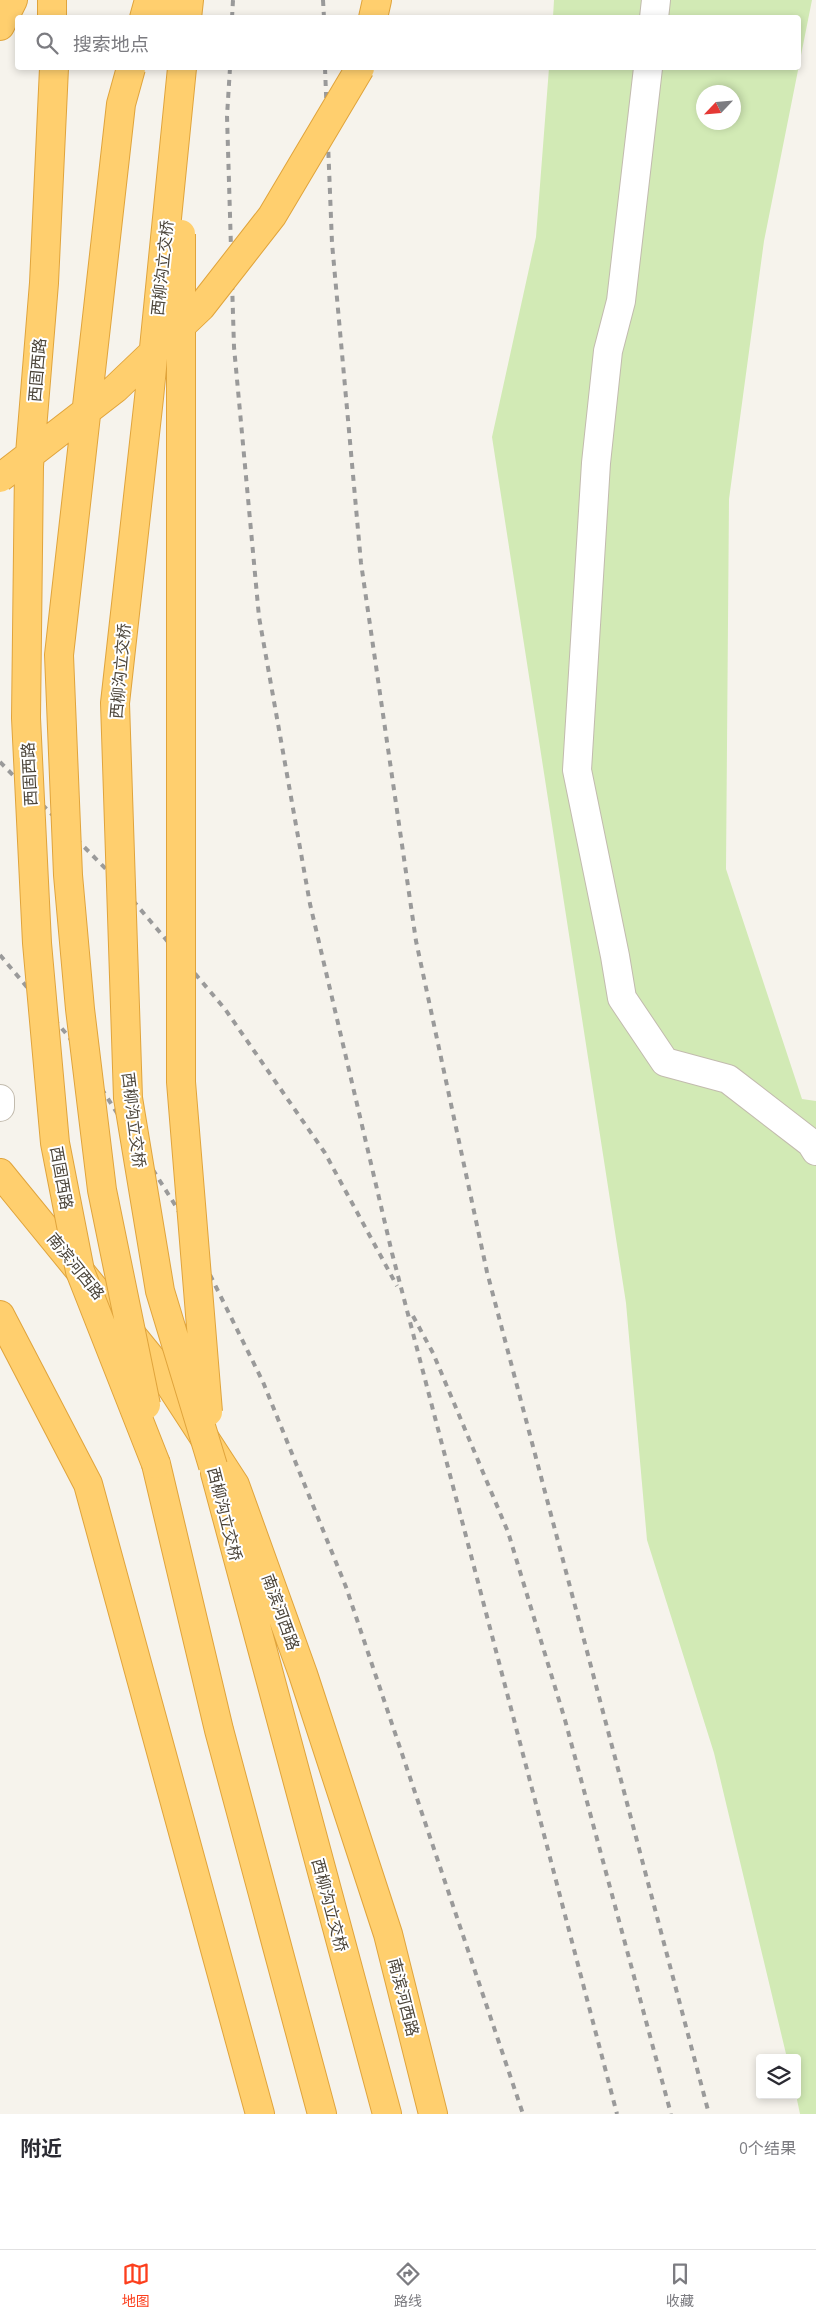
<!DOCTYPE html>
<html lang="zh">
<meta charset="utf-8">
<style>
body{margin:0;font-family:Ubuntu,"Noto Sans SC",sans-serif;background:#f7f7f7;color:#2b2b33}
.controls{position:absolute;right:15px;bottom:15px;display:grid;overflow:hidden;border-radius:5px;box-shadow:0 2px 8px #0003}
.controls button{width:45px;height:45px;display:grid;place-items:center;padding:0;border:0;border-bottom:1px solid #e1e1e2;background:#fff;color:#2b2b33;font:25px sans-serif}
.compass{position:absolute;left:696px;top:85px;width:45px;height:45px;border-radius:50%;background:#fff;box-shadow:0 2px 8px #0003;rotate:244deg}
.list{margin:0;padding:0;list-style:none}
h2{display:flex;justify-content:space-between;align-items:center;height:65px;margin:0;padding:0 20px;font-size:21px}
h2 small{font-size:16px;font-weight:400;color:#7c7c81}
.icon{flex:none;width:28px;height:28px;fill:none;stroke:currentColor;stroke-width:2;stroke-linecap:round;stroke-linejoin:round}
.map{position:relative;flex:none;width:816px;height:2114px;overflow:hidden}
.search{position:absolute;background:#fff;box-shadow:0 2px 8px #0003;left:15px;right:15px;top:15px;height:55px;display:flex;align-items:center;gap:12px;box-sizing:border-box;padding:0 18px;border-radius:5px;color:#7c7c81;font-size:19px}
.sheet{height:135px;background:#fff}
nav{display:flex;justify-content:space-around;align-items:center;box-sizing:border-box;height:70px;border-top:1px solid #e1e1e2;background:#fff;font-size:14px;color:#7c7c81}
nav a{display:grid;justify-items:center;gap:2px}
nav .on{color:#fc3f1d}
.map>svg:first-child{display:block}
.green{fill:#d2eab5;fill-rule:evenodd}
.lines{fill:none;stroke-linecap:round;stroke-linejoin:round}
.minor-casing{stroke:#c2bbae;stroke-width:30}
.highway-casing{stroke:#e0a43c;stroke-width:30}
.minor{stroke:#fff;stroke-width:28}
.highway{stroke:#ffcf6e;stroke-width:28}
.rail{stroke:#9a9a9a;stroke-width:4;stroke-dasharray:6 6;stroke-linecap:butt}
.highway-bridge-casing{stroke:#e0a43c;stroke-width:30;stroke-linecap:butt}
.highway-bridge{stroke:#ffcf6e;stroke-width:28}
.labels{text-anchor:middle;stroke-width:4;stroke-linejoin:round;paint-order:stroke}
.street-label{font-size:16px;fill:#4b4439;stroke:#fff}
</style>
<div class="map">
<svg width="816" height="2114" viewBox="0 0 816 2114">
<rect width="100%" height="100%" fill="#f6f3ec"/>
<path class="green" d="M554,0H812L764,241L729,499L726,869L802,1099L816,1101V2114H800L796,2095H797V2058H787L714,1753L647,1540L626,1303L492,437L536,237L549,68H798V18L553,17ZM704,92H734V122H704Z"/>
<g class="lines">
<defs>
<path id="minor" d="M654,18L656,0
M648,68L621,301L608,351L596,463L577,770L615,956L622,998L665,1062L728,1079L811,1143L816,1151
M0,1099V1107"/>
<path id="highway" d="M52,0V18
M169,0L170,18
M144,18L149,0
M187,18L189,0
M373,18L377,0
M0,26L13,0
M0,1173L159,1368L235,1485L303,1674L388,1934L433,2114
M0,1315L88,1484L260,2114
M156,1464L219,1730L322,2114
M215,1473L387,2114"/>
</defs>
<use href="#minor" class="minor-casing"/>
<use href="#highway" class="highway-casing"/>
<use href="#minor" class="minor"/>
<use href="#highway" class="highway"/>
<path class="rail" d="M323,0L324,18
M232,18L233,0
M230,68L227,116L234,347L259,617L310,904L392,1253L617,2114
M325,68L332,243L361,563L416,941L487,1272L709,2114
M0,762L107,870L225,1009L325,1153L397,1286
M0,955L69,1037L177,1208L263,1382L346,1587L523,2114
M413,1316L433,1353L508,1532L565,1720L671,2114"/>
<defs>
<path id="highway-bridge" d="M54,68L44,283L29,466L26,718L37,943L55,1143L80,1271L156,1464
M131,68L121,104L59,655L68,875L80,1009L102,1190L146,1405
M182,68L149,398L115,703L128,1098L160,1291L213,1466
M181,234V1082L208,1412
M0,478L115,389L201,307L272,216L360,68"/>
</defs>
<use href="#highway-bridge" class="highway-bridge-casing"/>
<use href="#highway-bridge" class="highway-bridge"/>
</g>
<g class="labels">
<g class="street-label">
<text transform="translate(162 268) rotate(-84)" y="6">西柳沟立交桥</text>
<text transform="translate(37 370) rotate(-85)" y="6">西固西路</text>
<text transform="translate(120 671) rotate(-85)" y="6">西柳沟立交桥</text>
<text transform="translate(29 774) rotate(-93)" y="6">西固西路</text>
<text transform="translate(134 1120) rotate(83)" y="6">西柳沟立交桥</text>
<text transform="translate(62 1178) rotate(80)" y="6">西固西路</text>
<text transform="translate(76 1266) rotate(51)" y="6">南滨河西路</text>
<text transform="translate(225 1514) rotate(76)" y="6">西柳沟立交桥</text>
<text transform="translate(281 1612) rotate(70)" y="6">南滨河西路</text>
<text transform="translate(330 1905) rotate(75)" y="6">西柳沟立交桥</text>
<text transform="translate(404 1997) rotate(76)" y="6">南滨河西路</text>
</g>
</g>
</svg>
<div class="controls">
<button><svg class="icon" aria-label="layers" viewBox="0 0 24 24"><path d="M12 4l9 5-9 5-9-5zM3 14l9 5 9-5"/></svg></button>
</div>
<svg class="compass" viewBox="-18 -18 36 36"><path d="M0-13l5 13h-10z" fill="#e53935"/><path d="M0 13l5-13h-10z" fill="#7c7c81"/></svg>
<div class="search"><svg class="icon" aria-label="search" viewBox="0 0 24 24"><circle cx="10" cy="10" r="6"/><path d="M15 15l6 6"/></svg>搜索地点</div>
</div>
<section class="sheet">
<h2>附近<small>0个结果</small></h2>
<ul class="list">
</ul>
</section>
<nav>
<a class="on"><svg class="icon" aria-label="map" viewBox="0 0 24 24"><path d="M3 6l6-2 6 2 6-2v14l-6 2-6-2-6 2zM9 4v14M15 6v14"/></svg>地图</a>
<a><svg class="icon" aria-label="directions" viewBox="0 0 24 24"><path d="M12 3l9 9-9 9-9-9zM9 14v-3h6M13 9l2 2-2 2"/></svg>路线</a>
<a><svg class="icon" aria-label="saved" viewBox="0 0 24 24"><path d="M7 4h10v16l-5-4-5 4z"/></svg>收藏</a>
</nav>
